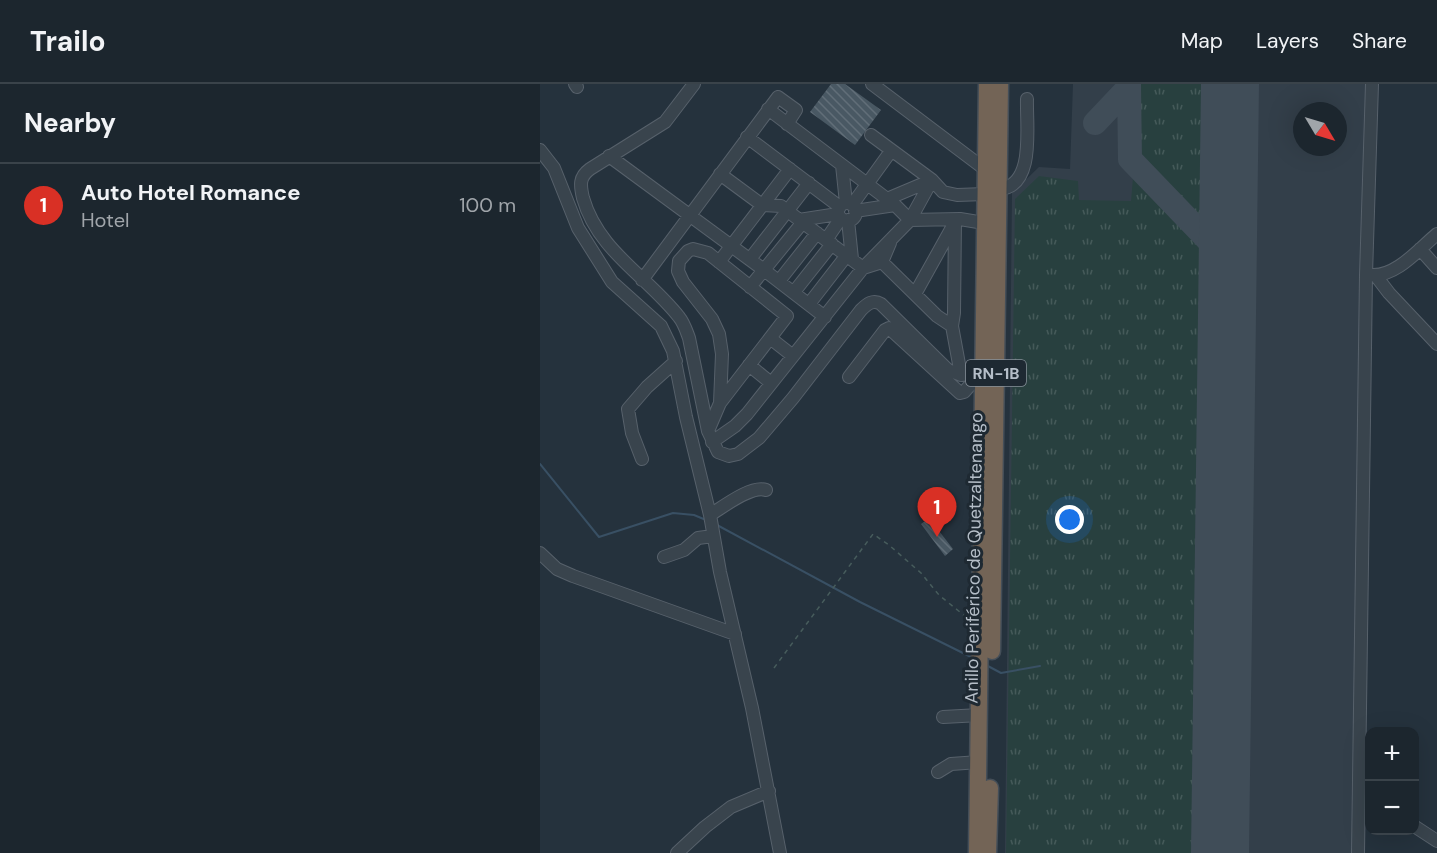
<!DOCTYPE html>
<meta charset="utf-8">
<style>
body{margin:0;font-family:"DM Sans",sans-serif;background:#252e36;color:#f1f3f6}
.controls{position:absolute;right:18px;bottom:18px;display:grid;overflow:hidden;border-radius:12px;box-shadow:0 6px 24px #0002}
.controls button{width:54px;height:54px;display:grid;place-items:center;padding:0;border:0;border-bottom:2px solid #3a434a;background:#1c262e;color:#f1f3f6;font:30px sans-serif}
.compass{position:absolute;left:753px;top:18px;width:54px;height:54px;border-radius:50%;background:#1c262e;box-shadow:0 6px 24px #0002;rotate:128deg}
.you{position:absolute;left:530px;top:436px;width:21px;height:21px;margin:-15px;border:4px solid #fff;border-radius:50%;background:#1a73e8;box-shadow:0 0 0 9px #1a73e833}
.badge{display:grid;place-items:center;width:39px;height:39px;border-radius:50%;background:#d93025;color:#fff;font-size:20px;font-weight:700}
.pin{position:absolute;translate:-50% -50px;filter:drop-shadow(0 2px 3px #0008)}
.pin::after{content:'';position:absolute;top:32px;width:21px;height:18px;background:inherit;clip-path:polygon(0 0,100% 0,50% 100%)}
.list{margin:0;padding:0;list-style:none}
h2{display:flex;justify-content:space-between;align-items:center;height:78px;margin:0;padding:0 24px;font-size:26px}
h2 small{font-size:20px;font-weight:400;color:#a0a5aa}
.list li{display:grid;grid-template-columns:39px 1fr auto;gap:18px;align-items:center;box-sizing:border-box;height:84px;padding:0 24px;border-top:2px solid #3a434a}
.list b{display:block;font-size:22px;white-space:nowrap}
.list p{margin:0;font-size:20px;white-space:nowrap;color:#a0a5aa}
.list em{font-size:20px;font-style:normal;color:#a0a5aa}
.map{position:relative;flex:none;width:897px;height:769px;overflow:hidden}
header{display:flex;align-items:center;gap:36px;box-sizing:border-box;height:84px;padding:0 30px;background:#1c262e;border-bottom:2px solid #3a434a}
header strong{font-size:28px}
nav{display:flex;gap:33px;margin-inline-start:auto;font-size:21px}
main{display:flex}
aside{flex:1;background:#1c262e}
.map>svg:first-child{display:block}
.airport{fill:#333f4a;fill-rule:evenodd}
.grass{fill:url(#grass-tufts)}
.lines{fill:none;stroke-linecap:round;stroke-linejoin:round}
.stream{stroke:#395064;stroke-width:2}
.taxiway{stroke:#404d58;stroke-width:24}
.runway{stroke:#404d58;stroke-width:58}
.building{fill:url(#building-back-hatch)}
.minor-casing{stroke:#57616b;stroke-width:14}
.highway-casing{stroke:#444e58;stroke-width:19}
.path{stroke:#475c5c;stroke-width:1.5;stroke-dasharray:4.5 4.5;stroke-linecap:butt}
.minor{stroke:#39444d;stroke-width:12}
.highway{stroke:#736456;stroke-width:16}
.labels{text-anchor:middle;stroke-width:6;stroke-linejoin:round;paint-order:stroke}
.shield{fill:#1e2932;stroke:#88919b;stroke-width:1.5}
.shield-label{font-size:16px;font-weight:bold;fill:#b5bec8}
.street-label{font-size:18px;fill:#b5bec8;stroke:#1e2932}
</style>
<header>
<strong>Trailo</strong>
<nav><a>Map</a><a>Layers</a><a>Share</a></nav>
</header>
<main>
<aside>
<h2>Nearby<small></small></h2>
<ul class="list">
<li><span class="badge">1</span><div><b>Auto Hotel Romance</b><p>Hotel</p></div><em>100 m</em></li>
</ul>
</aside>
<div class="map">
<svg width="897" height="769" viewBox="0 0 897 769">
<defs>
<pattern id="grass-tufts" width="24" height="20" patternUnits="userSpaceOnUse" patternTransform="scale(1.5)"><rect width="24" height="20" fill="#28403f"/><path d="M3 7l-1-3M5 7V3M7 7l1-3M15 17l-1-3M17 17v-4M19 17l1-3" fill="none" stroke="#455a59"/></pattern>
<pattern id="building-back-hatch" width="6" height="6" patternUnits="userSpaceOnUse" patternTransform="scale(1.5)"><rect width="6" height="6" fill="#495863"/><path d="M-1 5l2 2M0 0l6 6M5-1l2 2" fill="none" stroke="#616e78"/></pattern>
</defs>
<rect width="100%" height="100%" fill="#25323d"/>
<path class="airport" d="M533,0H826L813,769H465L472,109L499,83L530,85ZM762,27H798V63H762Z"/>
<path class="grass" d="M600,0H677L675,121L671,128L664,133L654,129L610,85L602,73L599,60Z
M499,92L538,97L539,116L591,117L593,93L665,164L672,175L674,195L666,769H466L475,115Z"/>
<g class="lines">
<path class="stream" d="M0,380L59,453L133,429L154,431L166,436
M177,441L320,518L433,574
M446,581L461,589L500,582"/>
<path class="taxiway" d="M589,0L590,75L667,155C686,177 685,192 688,219
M555,39L589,3
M655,142L667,147C683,144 687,130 688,116"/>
<path class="runway" d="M680,769L690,0"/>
</g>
<path class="building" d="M291,0H305L341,26L315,61L270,28Z
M389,434L413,465L405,472L381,440Z"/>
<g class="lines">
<defs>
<path id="minor" d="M35,0L37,3
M154,0L125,38L50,85C39,93 40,101 43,114C58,167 107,192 139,233C144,239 146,246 149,254L168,347L178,368L189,372L198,370L219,354L253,314L321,226C327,220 333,215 341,220L408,286L421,291L443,288
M332,0L446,86
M228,25L355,121L370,136L420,135L444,139
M331,51L392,96L403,108L417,111L445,110
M207,53L300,123
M0,66L14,84L38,144L72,198L121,242L133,267L146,333L170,431L180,488L212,624L240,769
M69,72L224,186L285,233
M302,81L306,119
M180,90L222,121L241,122L323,184L342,178L350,159
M459,105C496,103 486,41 487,15
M347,115L392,96
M298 128a9 9 0 1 1 18 0a9 9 0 1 1-18 0Z
M312,121L351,67
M315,127L355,121
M259,136L298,130
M308,136L312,175
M415,136L414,229L412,242L421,291
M286,156L301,134
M880,165L897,184
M210,175L269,99
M179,178L250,85
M342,178L397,232L412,242
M831,191C856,193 879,165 897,150
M836,192L849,209L897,260
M102,196L238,13L256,26L247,40
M239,197L277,149
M210,203L263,138
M254,208L292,160
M375,210L414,140
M269,220L307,171
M230,254L253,272
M209,281L231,299
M309,293L345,246L349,244L420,309L424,308L432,299H443
M168,347L180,319L182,270L179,250L172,235L143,198L138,187L139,177L148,167L153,165L168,169L247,232L180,319
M172,358L195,342L207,330L323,184L370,136L392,96
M102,375L92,349L88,325L107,303L136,277
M170,431C183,423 211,401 226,406
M0,469L17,485L33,492L195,550
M124,473L144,466L158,454L173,452
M403,633L440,631
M398,688L411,680L439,678
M874,742L897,757
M137,769L165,743L191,723L229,707
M818,769L826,191L832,0"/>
<path id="highway" d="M452,567L460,0
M437,769L447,0
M448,769L450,704"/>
</defs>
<use href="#minor" class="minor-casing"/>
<use href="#highway" class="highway-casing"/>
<path class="path" d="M234,584L333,450L349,461L381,489L399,511L426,533"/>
<use href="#minor" class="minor"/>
<use href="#highway" class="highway"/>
</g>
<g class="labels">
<rect class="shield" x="426" y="276" width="60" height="26" rx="4.5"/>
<g class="shield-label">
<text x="456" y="295">RN-1B</text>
</g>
<g class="street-label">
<text transform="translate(434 474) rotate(-89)" y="6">Anillo Periférico de Quetzaltenango</text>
</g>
</g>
</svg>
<div class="controls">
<button>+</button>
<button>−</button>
</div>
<svg class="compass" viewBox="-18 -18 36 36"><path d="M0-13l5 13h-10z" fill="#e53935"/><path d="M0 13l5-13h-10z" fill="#a0a5aa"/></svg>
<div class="you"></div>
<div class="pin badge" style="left:397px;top:453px">1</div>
</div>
</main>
